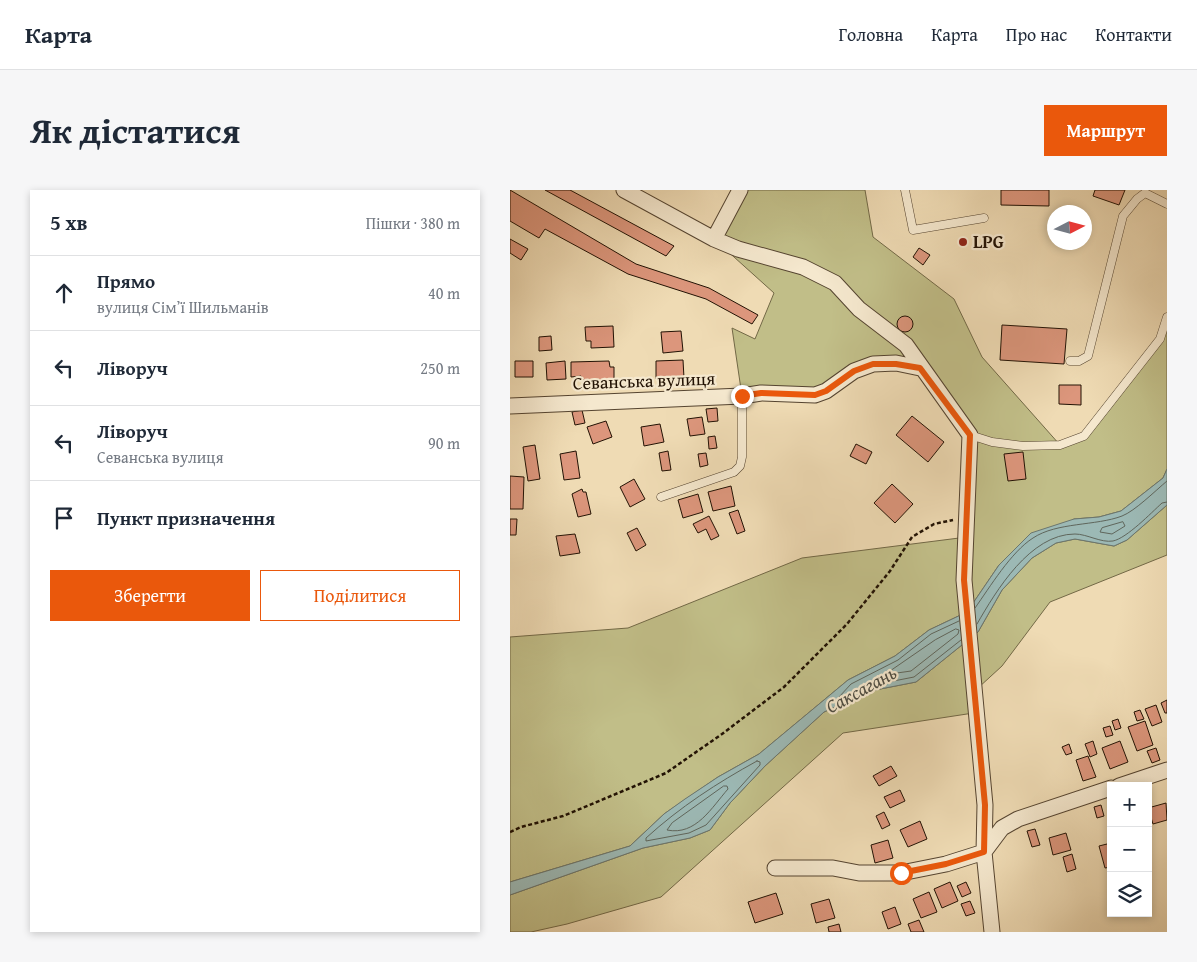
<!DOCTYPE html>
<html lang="uk">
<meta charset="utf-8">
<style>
body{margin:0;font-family:"Gentium Book Plus",serif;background:#f6f6f7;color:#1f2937}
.controls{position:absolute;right:15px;bottom:15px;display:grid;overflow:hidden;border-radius:0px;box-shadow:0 2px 8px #0003}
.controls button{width:45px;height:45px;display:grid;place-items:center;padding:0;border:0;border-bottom:1px solid #e0e1e3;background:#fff;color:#1f2937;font:25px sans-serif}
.compass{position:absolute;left:537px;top:15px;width:45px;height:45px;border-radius:50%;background:#fff;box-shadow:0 2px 8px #0003;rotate:84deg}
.stop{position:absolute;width:15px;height:15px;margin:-11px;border:4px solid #ea580c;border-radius:50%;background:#fff}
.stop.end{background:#ea580c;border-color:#fff;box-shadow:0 1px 5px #0008}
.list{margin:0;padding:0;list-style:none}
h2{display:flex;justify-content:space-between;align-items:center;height:65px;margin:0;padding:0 20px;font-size:21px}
h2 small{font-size:16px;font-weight:400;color:#747a83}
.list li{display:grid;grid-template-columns:32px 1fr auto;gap:15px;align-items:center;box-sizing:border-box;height:75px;padding:0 20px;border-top:1px solid #e0e1e3}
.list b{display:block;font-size:19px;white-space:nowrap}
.list p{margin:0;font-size:16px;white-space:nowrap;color:#747a83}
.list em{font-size:16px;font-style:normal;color:#747a83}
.actions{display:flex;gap:10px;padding:15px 20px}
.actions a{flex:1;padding:11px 0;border:1px solid #ea580c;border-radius:0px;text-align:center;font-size:18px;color:#ea580c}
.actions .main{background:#ea580c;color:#fff}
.icon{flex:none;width:28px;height:28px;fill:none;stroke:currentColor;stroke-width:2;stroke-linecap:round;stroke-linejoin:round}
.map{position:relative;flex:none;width:657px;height:742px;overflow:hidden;border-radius:0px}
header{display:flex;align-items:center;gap:30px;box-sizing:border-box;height:70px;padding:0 25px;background:#fff;border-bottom:1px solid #e0e1e3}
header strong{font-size:24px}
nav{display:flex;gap:28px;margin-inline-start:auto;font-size:18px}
.intro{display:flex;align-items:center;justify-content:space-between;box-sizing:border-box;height:120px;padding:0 30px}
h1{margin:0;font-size:35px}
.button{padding:12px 22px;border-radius:0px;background:#ea580c;color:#fff;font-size:18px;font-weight:700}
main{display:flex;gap:30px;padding:0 30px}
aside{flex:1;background:#fff;border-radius:0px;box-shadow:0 2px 8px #0003}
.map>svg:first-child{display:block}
.green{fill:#c1be88;stroke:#726846}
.water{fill:#9cb9b5;stroke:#6b766e}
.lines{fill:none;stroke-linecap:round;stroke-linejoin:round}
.shore{stroke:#5f665c;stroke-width:1}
.building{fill:#dc967c;stroke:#221204}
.service-casing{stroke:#554430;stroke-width:9}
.minor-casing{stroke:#554430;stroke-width:17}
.path{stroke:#221204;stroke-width:2.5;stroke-dasharray:4 2.5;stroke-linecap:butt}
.service{stroke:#f5e8ce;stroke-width:8}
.minor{stroke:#f5e8ce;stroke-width:15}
.route{stroke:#ea580c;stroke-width:6}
.poi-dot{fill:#8f2418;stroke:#f5e8ce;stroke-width:2}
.labels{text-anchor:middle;stroke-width:4.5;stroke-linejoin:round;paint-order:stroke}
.poi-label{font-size:18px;font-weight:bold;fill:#221204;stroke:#f5e8ce;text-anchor:start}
.street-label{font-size:18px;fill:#221204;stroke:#f5e8ce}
.water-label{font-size:19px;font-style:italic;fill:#4d4c42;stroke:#f5e8ce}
</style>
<header>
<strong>Карта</strong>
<nav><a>Головна</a><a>Карта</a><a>Про нас</a><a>Контакти</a></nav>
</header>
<div class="intro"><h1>Як дістатися</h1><a class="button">Маршрут</a></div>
<main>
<aside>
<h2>5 хв<small>Пішки · 380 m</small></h2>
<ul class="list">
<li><svg class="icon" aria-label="ahead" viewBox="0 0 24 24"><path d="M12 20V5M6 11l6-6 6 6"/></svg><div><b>Прямо</b><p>вулиця Сімʼї Шильманів</p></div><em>40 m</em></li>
<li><svg class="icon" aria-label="left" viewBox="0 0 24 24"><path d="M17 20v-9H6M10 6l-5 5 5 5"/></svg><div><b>Ліворуч</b></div><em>250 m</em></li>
<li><svg class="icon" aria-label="left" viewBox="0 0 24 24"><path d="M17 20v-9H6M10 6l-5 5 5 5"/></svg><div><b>Ліворуч</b><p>Севанська вулиця</p></div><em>90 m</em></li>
<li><svg class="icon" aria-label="arrive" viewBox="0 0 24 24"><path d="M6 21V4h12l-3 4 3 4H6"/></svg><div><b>Пункт призначення</b></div></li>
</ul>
<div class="actions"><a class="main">Зберегти</a><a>Поділитися</a></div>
</aside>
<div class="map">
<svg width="657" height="742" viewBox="0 0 657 742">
<rect width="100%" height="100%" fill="#efdbb4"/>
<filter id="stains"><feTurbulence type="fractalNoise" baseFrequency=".004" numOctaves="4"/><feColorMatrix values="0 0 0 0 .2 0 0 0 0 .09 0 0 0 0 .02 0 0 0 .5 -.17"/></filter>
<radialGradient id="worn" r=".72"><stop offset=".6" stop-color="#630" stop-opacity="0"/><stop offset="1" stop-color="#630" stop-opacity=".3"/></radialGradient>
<path class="green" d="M230,0H355L363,47L444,109L472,167L550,255L574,246L650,149L657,126V279L653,288L611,321L589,327L564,329L489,375L457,422L419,440L385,466L338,490L249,564L208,587L154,624L120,656L0,692V447L118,438L292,368L457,347L461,254L410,178L363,174L316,201L232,206L222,138L245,149L264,103L204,49Z
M657,315V365L540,412L492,476L468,498L470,522L333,543L151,707L57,734L21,742H0V705L133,658L180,648L200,640L220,613L255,576L314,522L360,501L406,492L468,442L492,400L522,368L546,353L565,349L604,356L617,350Z"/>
<path class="water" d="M657,279V315L617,350L604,356L565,349L546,353L522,368L492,400L468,442L406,492L360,501L314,522L255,576L220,613L200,640L180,648L133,658L0,705V692L120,656L154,624L175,609L208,587L249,564L338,490L385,466L419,440L457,422L489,375L521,343L564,329L589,327L611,321L653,288Z"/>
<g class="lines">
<path class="shore" d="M613,332L615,336L602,344L590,342L592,338Z
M465,418C480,397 501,362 523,348C547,332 586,336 612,326C625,321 645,301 657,291
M449,431L421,444L388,470L341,494L329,507L332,509L358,496L404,487L451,450
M467,434C486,401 520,344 565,344C577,344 591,353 603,351C617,348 641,323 652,313L657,312
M446,439L449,440L448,444L401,481L380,484V481L425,450Z
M247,571L250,572V575L196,635L179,643L136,651V648C170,617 207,593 247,571Z
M214,596H217L218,599C202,617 186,646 157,640L162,633Z"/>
</g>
<path class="building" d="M0,0L126,74L199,98L248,125L242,134L196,109L118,84L35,39L29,48L0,31Z
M35,0H60L164,56L156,66Z
M491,0H539V16L491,15Z
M585,0H615L609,15L583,6Z
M0,49L18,59L11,70L0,63Z
M409,58L420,65L413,75L403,67Z
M387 134a8 8 0 1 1 16 0a8 8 0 1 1-16 0Z
M492,135L557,139L554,174L490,170Z
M103,136L104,157L81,158V151H76L75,137Z
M171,141L173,161L153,163L151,142Z
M41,146L42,160L29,161V147Z
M173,170L174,188L146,189V171Z
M5,171H23V187H5Z
M55,171L56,189L37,190L36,173Z
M99,171L100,177H104V190H71V186L61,187V172Z
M549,195H571V215L549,214Z
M207,218L208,231L198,232L196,219Z
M72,220L75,233L65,235L62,222Z
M402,226L434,252L418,272L386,245Z
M192,227L195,244L180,246L177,229Z
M96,231L102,247L83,254L77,237Z
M150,234L154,252L134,256L131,237Z
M205,246L207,258L199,259L198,247Z
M346,254L362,262L356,274L340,266Z
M25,255L30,289L18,291L13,257Z
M66,261L70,288L54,290L50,264Z
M158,261L161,280L152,281L149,263Z
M513,262L516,289L498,291L494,264Z
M196,263L198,275L190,277L188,264Z
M0,286L14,287L13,319H0Z
M124,289L135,309L120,317L110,297Z
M382,294L403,314L385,333L364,313Z
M221,296L225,316L203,321L198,302Z
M72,299L73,302H76L81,324L68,327L62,304Z
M188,304L193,322L173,328L168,310Z
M228,320L235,341L227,344L219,323Z
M199,326L209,346L201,350L196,339L188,343L183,334Z
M0,329H7L6,345H0Z
M127,338L136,355L126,361L117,343Z
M65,344L70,363L50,366L46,346Z
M657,510V523H655L651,513Z
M646,515L652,532L642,536L635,519Z
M630,520L634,529L627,531L624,522Z
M608,529L611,538L605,540L602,531Z
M635,531L643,555L627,561L618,537Z
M600,536L603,545L596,547L593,538Z
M583,551L587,564L580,567L575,554Z
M610,551L618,572L600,579L592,558Z
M559,554L562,563L556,565L552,557Z
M646,558L650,570L642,573L637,561Z
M578,566L586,587L573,591L566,570Z
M381,576L387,586L369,596L363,586Z
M390,600L395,611L380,618L374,607Z
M656,613L657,630L643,634L638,618Z
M591,615L594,626L587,628L584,617Z
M374,622L380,635L372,639L366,626Z
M410,631L417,649L398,657L390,640Z
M525,639L530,655L522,657L517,641Z
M556,643L561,660L543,665L539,648Z
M378,650L383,668L365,673L361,655Z
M601,653V677L595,678L589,656Z
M562,664L566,679L557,682L553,667Z
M440,692L448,711L432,718L424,699Z
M456,692L461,703L452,707L447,696Z
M419,702L427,722L411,728L403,709Z
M266,703L273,724L245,733L238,712Z
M319,709L325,728L306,733L301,714Z
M460,711L465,723L456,726L451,714Z
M385,717L391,734L378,739L372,722Z
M409,730L414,742H401L398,734Z
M329,734L331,742H319L318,737Z"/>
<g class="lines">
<defs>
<path id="service" d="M395,0L403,40L474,28
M560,171H569L578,166L613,26L627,9L635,3L657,14
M460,245L482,252L513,256L550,255L574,246L650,149L657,127
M151,307L224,282L230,276L232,267V206"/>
<path id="minor" d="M114,0L204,49L228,59L293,77L325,93L349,119L396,155L460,245L454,390L475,615L474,662L482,742
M204,49L230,0
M0,216L232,206L251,203L305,205L316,201L344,181L363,174L386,173L410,178
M609,596L657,580
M265,678H323L349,683H391L436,674L474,662L492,638L508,629L601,598"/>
</defs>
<use href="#service" class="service-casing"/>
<use href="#minor" class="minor-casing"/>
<path class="path" d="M0,642L11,637L53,626L156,583L212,544L274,497L337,434L380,381L402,347L424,334L443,330"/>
<use href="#service" class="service"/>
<use href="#minor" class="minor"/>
</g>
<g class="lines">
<path class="route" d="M232,206L251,203L305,205L316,201L344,181L363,174H386L410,178L460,245L454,390L475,615L474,662L436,674L391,683"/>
</g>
<circle class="poi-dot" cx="453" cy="52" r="5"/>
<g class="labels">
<g class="poi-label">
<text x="463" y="58">LPG</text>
</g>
<g class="street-label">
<text transform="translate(134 191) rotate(-2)" y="6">Севанська вулиця</text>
</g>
<g class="water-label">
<text transform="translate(351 499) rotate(-29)" y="7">Саксагань</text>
</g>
</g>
<rect width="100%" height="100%" filter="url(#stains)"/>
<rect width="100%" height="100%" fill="url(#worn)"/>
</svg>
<div class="controls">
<button>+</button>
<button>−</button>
<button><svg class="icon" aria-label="layers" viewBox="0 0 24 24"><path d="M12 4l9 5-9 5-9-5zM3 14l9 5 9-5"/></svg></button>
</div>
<svg class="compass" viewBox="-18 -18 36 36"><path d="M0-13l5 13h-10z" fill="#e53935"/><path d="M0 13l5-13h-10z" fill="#747a83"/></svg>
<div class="stop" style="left:391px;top:683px"></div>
<div class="stop end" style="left:232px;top:206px"></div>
</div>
</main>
